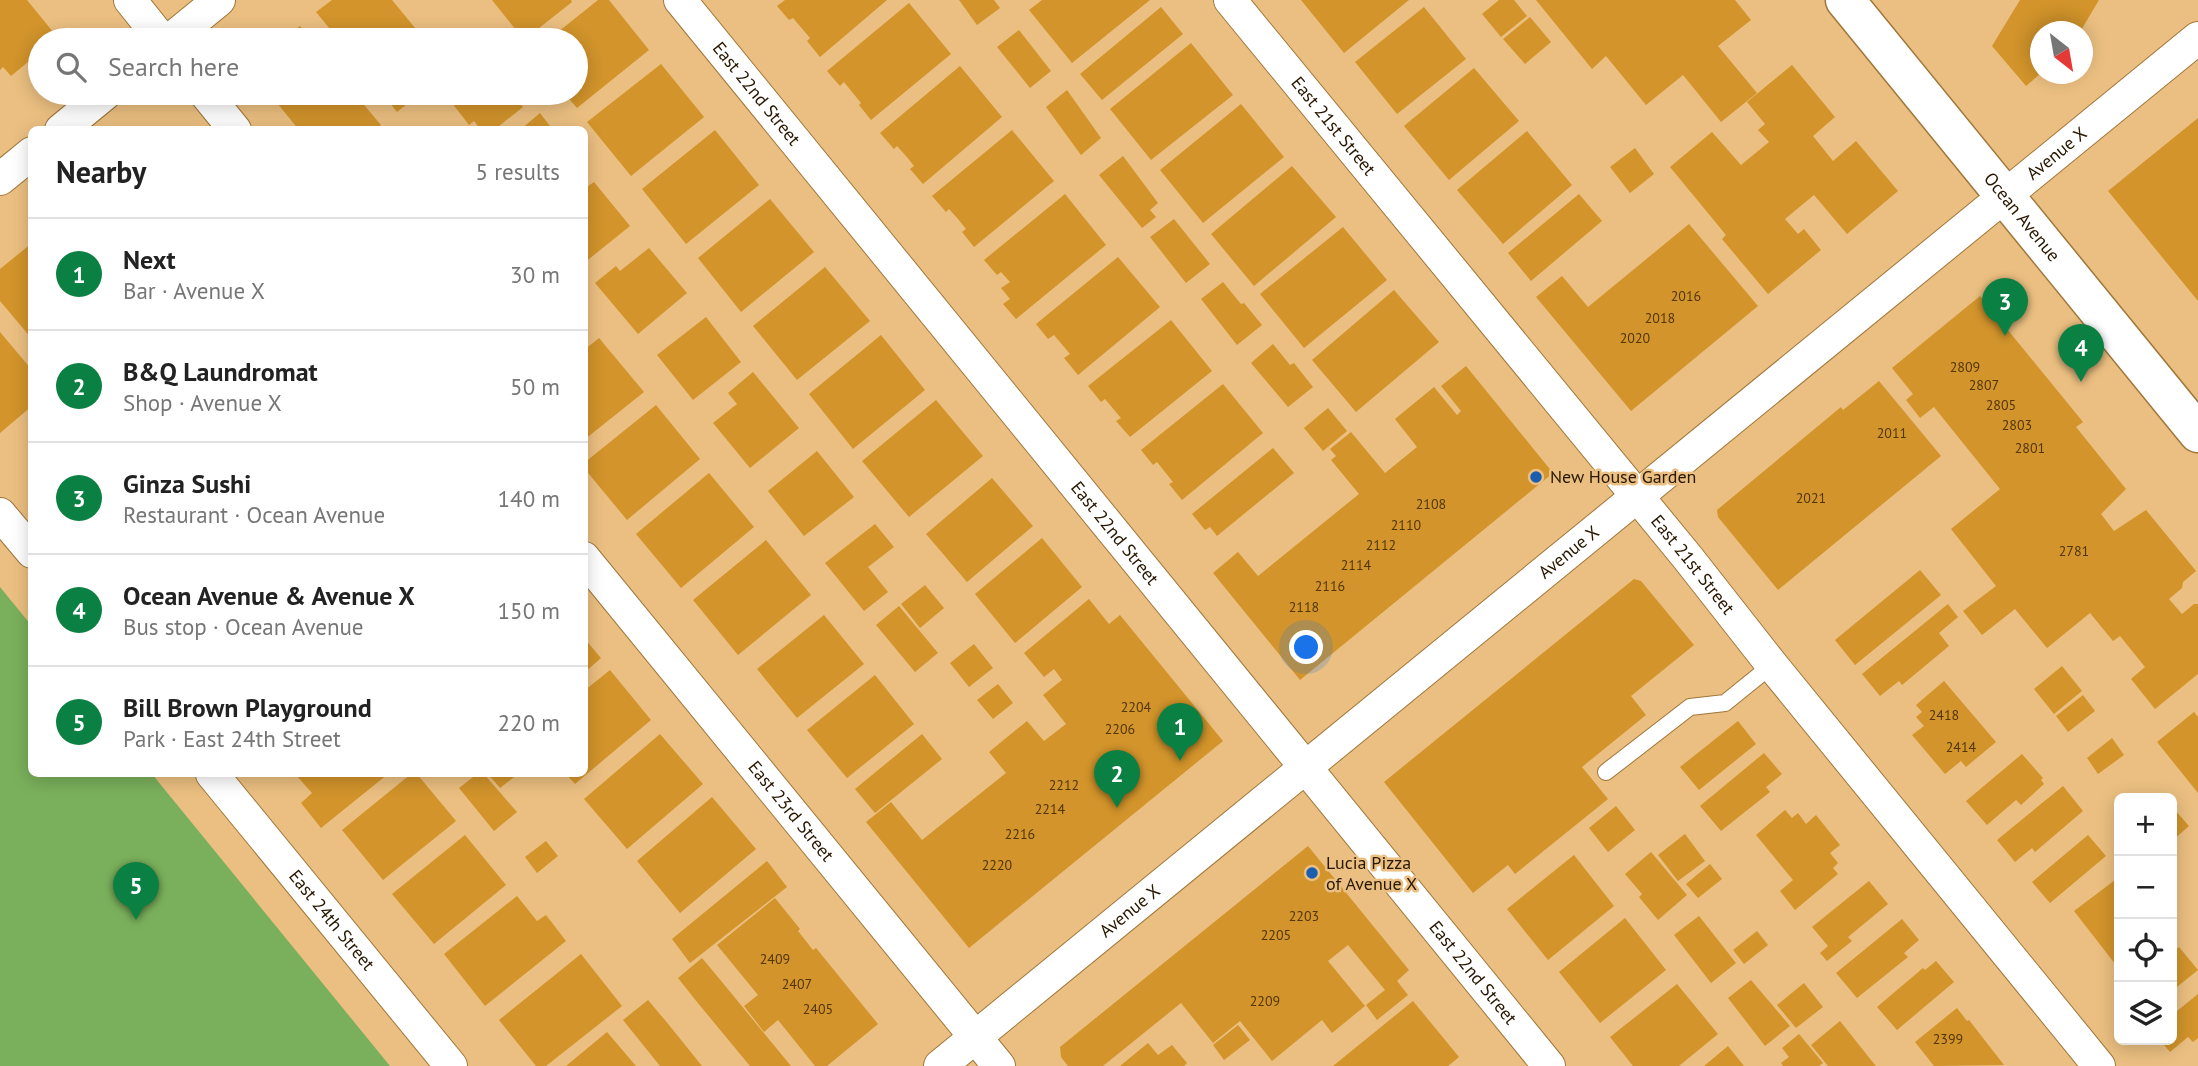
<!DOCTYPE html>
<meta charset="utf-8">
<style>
body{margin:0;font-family:"PT Sans",sans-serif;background:#f6f6f6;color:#222}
.controls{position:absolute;right:21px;bottom:21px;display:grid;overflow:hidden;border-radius:10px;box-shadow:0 4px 18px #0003}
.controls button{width:63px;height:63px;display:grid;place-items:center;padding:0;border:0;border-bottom:2px solid #e0e0e0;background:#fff;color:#222;font:35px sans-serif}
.compass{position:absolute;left:2030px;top:21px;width:63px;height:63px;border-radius:50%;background:#fff;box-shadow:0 4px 18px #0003;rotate:149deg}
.you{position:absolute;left:1307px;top:648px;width:24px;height:24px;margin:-18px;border:5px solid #fff;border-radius:50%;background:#1a73e8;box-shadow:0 0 0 10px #1a73e833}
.badge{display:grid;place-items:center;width:46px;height:46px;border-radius:50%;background:#0b8043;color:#fff;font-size:23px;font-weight:700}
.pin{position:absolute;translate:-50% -58px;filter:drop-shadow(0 2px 4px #0008)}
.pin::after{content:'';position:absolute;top:37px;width:24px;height:21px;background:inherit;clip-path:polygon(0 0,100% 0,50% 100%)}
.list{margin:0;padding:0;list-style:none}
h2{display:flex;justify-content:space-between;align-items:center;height:91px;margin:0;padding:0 28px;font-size:30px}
h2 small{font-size:23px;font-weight:400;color:#767676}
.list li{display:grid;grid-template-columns:46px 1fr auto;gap:21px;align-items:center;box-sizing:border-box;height:112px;padding:0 28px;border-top:2px solid #e0e0e0}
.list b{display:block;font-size:26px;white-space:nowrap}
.list p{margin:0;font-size:23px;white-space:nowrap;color:#767676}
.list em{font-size:23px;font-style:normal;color:#767676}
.icon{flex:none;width:38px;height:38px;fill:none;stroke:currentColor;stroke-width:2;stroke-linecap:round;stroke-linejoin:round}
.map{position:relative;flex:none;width:2198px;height:1066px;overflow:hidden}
.search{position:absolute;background:#fff;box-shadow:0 4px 18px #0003;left:28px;top:28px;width:560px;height:77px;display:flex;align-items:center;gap:18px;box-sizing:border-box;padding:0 24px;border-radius:38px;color:#767676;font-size:26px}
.panel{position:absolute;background:#fff;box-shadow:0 4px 18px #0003;left:28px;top:126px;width:560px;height:651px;border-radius:10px}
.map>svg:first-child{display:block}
.green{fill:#7ab05b}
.building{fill:#d2942b}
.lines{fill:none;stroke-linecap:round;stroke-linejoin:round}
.lane-casing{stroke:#9f7739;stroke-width:18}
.street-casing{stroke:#9f7739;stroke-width:34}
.secondary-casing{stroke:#9f7739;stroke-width:41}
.lane{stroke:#fff;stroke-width:16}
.street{stroke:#fff;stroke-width:32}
.secondary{stroke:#fff;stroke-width:38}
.poi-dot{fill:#1a5faf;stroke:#ebbf81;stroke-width:2.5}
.labels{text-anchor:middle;stroke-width:5;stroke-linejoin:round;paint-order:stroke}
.number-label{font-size:14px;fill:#52360b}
.street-label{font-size:18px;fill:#281700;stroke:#ebbf81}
.poi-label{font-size:18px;fill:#281700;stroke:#ebbf81;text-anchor:start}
</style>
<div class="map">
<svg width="2198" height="1066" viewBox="0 0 2198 1066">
<rect width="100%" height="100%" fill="#ebbf81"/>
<path class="green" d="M0,587L31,625L32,774H152L390,1066H0Z"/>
<path class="building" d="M0,0H27L58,38L55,40H40V52L11,76L3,67L0,70Z
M332,0H392L425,40H339L316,12Z
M492,0H571L572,2L524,40Z
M598,0H609L649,50L577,108L564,93H576V40H548Z
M785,0H887L820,57L807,41L810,38L793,18L789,20L777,6Z
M959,0H994L1000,8L977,25Z
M1042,0H1150L1072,63L1029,10Z
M1301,0H1409L1344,53Z
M1499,0H1514L1527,16L1501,37L1482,14Z
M1536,0H1735L1751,20L1718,46L1757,93L1721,122L1683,75L1646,105L1606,56L1592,69Z
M2020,0H2099L2080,32H2040V74L2026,86L1992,46Z
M909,3L951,54L871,120L859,105L861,103L844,82L840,86L827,71Z
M1161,7L1183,34L1102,100L1080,74Z
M1424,7L1466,59L1397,114L1355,62Z
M1530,17L1551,42L1525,64L1503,39Z
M300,26L312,40H282Z
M1019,30L1051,71L1030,88L997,47Z
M1191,43L1233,95L1151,160L1110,109Z
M661,64L704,117L631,176L587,122Z
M1792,65L1835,117L1813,136L1833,161L1856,141L1898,191L1847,234L1814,195L1785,219L1798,234L1804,229L1821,250L1768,294L1722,239L1726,235L1670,167L1712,132L1741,165L1769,142L1758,130L1765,124L1747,102Z
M960,66L1002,117L923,184L910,169L914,166L906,156L897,146L894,149L880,133Z
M1474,68L1519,121L1449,180L1404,126Z
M1067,90L1101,138L1081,155L1046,107Z
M269,93H354L381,125L375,130H299Z
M382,93H421L397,112Z
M465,93H512L523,107L494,130H481L474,121L469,125L452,103Z
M1241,104L1284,157L1203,223L1160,170Z
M540,113L553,130H520Z
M2198,118V301L2108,191Z
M715,130L759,185L686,244L642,189Z
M1012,130L1054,181L974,247L962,232L966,229L958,219L949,209L946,212L932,196Z
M1527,131L1572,185L1503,244L1457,190Z
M1635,148L1654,174L1630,193L1610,167Z
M1123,156L1158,203L1150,210L1156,217L1142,228L1099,175Z
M1292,166L1336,217L1254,286L1211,234Z
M594,182L630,226L584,263V225L588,222L586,219L584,221V189Z
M1065,194L1106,245L1016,319L1003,304L1010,299L1001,288L1010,282L1001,272L997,275L984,260Z
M1579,194L1602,221L1531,281L1508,253Z
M770,199L814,252L741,312L698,258Z
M1174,219L1210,264L1186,283L1150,237Z
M1689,224L1758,306L1631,411L1536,297L1562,276L1588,307Z
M1343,227L1387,280L1304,348L1260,294Z
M32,243V339L0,301V269Z
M649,248L687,293L638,334L595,283L616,266L620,271Z
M1118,257L1160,307L1078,375L1064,358L1070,354L1054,335L1048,339L1036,324Z
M825,267L870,321L797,380L753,326Z
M1223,282L1241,304L1244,303L1262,325L1237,345L1201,299Z
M1394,290L1439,342L1356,412L1312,360Z
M1980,296L2083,422L2076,427L2126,489L2101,514L2114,531L2146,510L2196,571L2183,582L2182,588L2169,599L2182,614L2194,604H2198V674L2155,709L2131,679L2145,667L2120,636L2113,641L2090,613L2047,648L2015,609L1982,635L1963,611L1996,586L1951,529L2000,489L1934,407L1920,418L1906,400L1913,394L1892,368Z
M706,317L741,362L693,400L657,355Z
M1171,320L1212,371L1130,437L1116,421L1121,418L1105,399L1101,402L1088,386Z
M0,332L32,370V406L0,433Z
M881,335L925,390L853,449L809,394Z
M599,338L644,392L584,440V350Z
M1273,344L1290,365L1294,363L1313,387L1288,407L1251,363Z
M1466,366L1553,473L1300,680L1213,573L1238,552L1258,576L1359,494L1331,460L1336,456L1330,449L1351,432L1385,473L1417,447L1395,419L1434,387L1457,415L1461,411L1441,386Z
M753,372L799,428L750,468L713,423L737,404L728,393Z
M1879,381L1941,456L1778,590L1718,517L1717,510L1841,407L1843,410Z
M1223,384L1263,433L1182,500L1169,484L1173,482L1157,462L1153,465L1141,450Z
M936,400L983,456L909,517L862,461Z
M656,405L700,459L627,520L584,468V463Z
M1328,408L1347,431L1323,451L1304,428Z
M1273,448L1294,473L1217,536L1210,527L1205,530L1192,514Z
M817,451L854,497L804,536L768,491Z
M709,473L754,527L681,588L636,534Z
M992,478L1033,526L967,582L926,534Z
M875,524L894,547L868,567L888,592L864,611L825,563Z
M1042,538L1082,587L1015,643L975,594Z
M766,540L811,595L738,655L693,600Z
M1920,570L1941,595L1855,665L1835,640Z
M1634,579L1641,581L1694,645L1631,696L1646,715L1582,767L1608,799L1515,874L1508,865L1473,893L1384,782Z
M925,585L944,608L920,628L901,604Z
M1089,599L1109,624L1120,615L1223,741L969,948L866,822L891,802L922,840L1006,773L989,752L1027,721L1044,741L1066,724L1043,695L1062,680L1054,669L1044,677L1024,653Z
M1948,604L1958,617L1939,633L1949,646L1902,685L1899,681L1880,696L1862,674Z
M899,606L938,653L915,672L876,625Z
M824,615L864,664L797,718L757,669Z
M584,638L601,658L584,673Z
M974,644L993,668L969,687L950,663Z
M2062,666L2082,691L2054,714L2034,689Z
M610,670L651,720L575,784L566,774H584V691Z
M875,675L914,724L847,778L807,730Z
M1944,681L1996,742L1966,767L1961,761L1945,774L1912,735L1924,726L1916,717L1922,712L1916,705Z
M998,684L1013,703L993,719L977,700Z
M2083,695L2095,711L2068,732L2056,716Z
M2194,712L2198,717V793L2157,742Z
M1738,721L1756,744L1699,790L1680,767Z
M660,734L703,784L627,849L584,799Z
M922,734L942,759L875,813L855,789Z
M2112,738L2124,755L2098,774L2087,758Z
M1764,753L1782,774L1766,787L1770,792L1721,831L1700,806Z
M2022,754L2043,778L2041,780L2044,784L2021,805L2016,800L1987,825L1966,801Z
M295,774H388L321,828L301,803L312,793Z
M411,774H417L456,821L383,880L342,830Z
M477,774H484L517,812L494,831L459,788Z
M488,774H518L500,788Z
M2063,786L2083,811L2035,852L2032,848L2015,862L1997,840Z
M712,797L756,849L680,913L637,861Z
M1616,806L1635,830L1608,852L1589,828Z
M1785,810L1792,818L1798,813L1806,824L1816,815L1840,845L1830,853L1838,863L1833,868L1838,874L1795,910L1780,891L1793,880L1756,835Z
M2175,810L2189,826L2172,841V813Z
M1685,834L1705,861L1678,881L1658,855Z
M465,835L506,885L434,944L392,894Z
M2088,835L2106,856L2050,903L2032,882Z
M546,841L558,856L537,873L525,857Z
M1308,846L1409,970L1397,981L1408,995L1377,1020L1366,1005L1385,990L1348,945L1328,961L1365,1006L1332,1033L1322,1020L1272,1061L1240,1021L1213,1043L1181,1003L1103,1066H1068L1061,1057L1060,1047Z
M1651,852L1687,895L1658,920L1639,897L1642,894L1625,874Z
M1574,855L1614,906L1548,960L1507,909Z
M767,861L787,887L690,963L672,939Z
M1710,864L1722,879L1698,898L1686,884Z
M2119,877V969L2074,911Z
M1869,881L1888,904L1848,937L1852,941L1827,961L1820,953L1828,946L1812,927Z
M517,896L537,921L546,915L566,941L485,1006L444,954Z
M775,898L800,929L798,931L813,950L816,948L878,1024L827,1066H815L778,1020L764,1032L744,1006L758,995L717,945Z
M1699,916L1736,963L1711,983L1674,935Z
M1625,918L1666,970L1600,1023L1559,972Z
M1902,919L1919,940L1904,953L1908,957L1857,998L1836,973Z
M1757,931L1768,945L1744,964L1733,950Z
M2179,947L2198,970L2172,991V953Z
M581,954L622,1006L546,1066H536L499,1020Z
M702,958L722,982L791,1066H750L697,1002L678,978Z
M1936,961L1954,982L1897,1030L1877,1007L1923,968L1925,970Z
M1751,980L1790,1026L1765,1046L1728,998Z
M1804,983L1823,1007L1796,1028L1777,1005Z
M1677,984L1718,1034L1679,1066H1633L1610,1037Z
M2198,994V1038L2193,1042L2188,1037L2170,1052L2160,1040H2172V1015Z
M648,1000L669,1025L702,1066H660L623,1020Z
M1413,1001L1459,1057L1448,1066H1333Z
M1957,1008L1967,1021L1969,1020L2004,1065L1934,1066L1915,1042Z
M1840,1021L1871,1060L1876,1066H1828L1811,1045Z
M1238,1025L1250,1040L1224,1060L1213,1045Z
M607,1032L636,1066H566Z
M1799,1034L1823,1063L1819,1066H1783L1781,1063L1789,1057L1782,1048Z
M1148,1043L1158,1055L1172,1045L1187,1063L1184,1066H1120Z
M1728,1046L1744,1066H1704Z"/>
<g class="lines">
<defs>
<path id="lane" d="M1606,772L1690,707L1725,703L1772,665"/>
<g id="street">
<path d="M130,0L162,40"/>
<path id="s1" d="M680,0L1549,1066"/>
<path id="s2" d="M1230,0L1688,558L1772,665L2099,1066"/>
<path d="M170,40L219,0"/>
<path d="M205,93L235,130"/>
<path d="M61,130L106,93"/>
<path d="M0,179L32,153"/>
<path d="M0,514L32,552"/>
<path id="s3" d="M584,558L999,1066"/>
<path id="s4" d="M212,774L451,1066"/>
<path id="s5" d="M940,1066L2198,38"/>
</g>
<g id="secondary">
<path id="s6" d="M1845,0L2198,433"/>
</g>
</defs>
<use href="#lane" class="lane-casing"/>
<use href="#street" class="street-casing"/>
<use href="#secondary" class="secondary-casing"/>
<use href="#lane" class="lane"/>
<use href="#street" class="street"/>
<use href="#secondary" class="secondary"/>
</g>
<g class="poi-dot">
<circle cx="1536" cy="477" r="7"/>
<circle cx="1312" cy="873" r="7"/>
</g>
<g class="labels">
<g class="number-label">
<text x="1686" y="301">2016</text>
<text x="1660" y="323">2018</text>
<text x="1635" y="343">2020</text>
<text x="1965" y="372">2809</text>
<text x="1984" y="390">2807</text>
<text x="2001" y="410">2805</text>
<text x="2017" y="430">2803</text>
<text x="1892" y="438">2011</text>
<text x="2030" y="453">2801</text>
<text x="1811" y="503">2021</text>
<text x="1431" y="509">2108</text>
<text x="1406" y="530">2110</text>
<text x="1381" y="550">2112</text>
<text x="2074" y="556">2781</text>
<text x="1356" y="570">2114</text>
<text x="1330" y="591">2116</text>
<text x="1304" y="612">2118</text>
<text x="1136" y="712">2204</text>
<text x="1944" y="720">2418</text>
<text x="1120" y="734">2206</text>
<text x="1961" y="752">2414</text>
<text x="1064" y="790">2212</text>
<text x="1050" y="814">2214</text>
<text x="1020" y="839">2216</text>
<text x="997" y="870">2220</text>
<text x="1304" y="921">2203</text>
<text x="1276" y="940">2205</text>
<text x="775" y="964">2409</text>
<text x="797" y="989">2407</text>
<text x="1265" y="1006">2209</text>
<text x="818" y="1014">2405</text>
<text x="1948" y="1044">2399</text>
</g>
<g class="street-label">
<text dy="6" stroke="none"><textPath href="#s1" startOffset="121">East 22nd Street</textPath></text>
<text dy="6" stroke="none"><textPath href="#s2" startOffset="163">East 21st Street</textPath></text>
<text dy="6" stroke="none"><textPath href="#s5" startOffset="1442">Avenue X</textPath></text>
<text dy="6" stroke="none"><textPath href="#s6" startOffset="280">Ocean Avenue</textPath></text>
<text dy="6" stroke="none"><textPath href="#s1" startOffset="688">East 22nd Street</textPath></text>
<text dy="6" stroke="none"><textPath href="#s5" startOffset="812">Avenue X</textPath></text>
<text dy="6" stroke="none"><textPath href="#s2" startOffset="730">East 21st Street</textPath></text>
<text dy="6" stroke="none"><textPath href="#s3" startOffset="327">East 23rd Street</textPath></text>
<text dy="6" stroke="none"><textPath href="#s5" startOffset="245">Avenue X</textPath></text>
<text dy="6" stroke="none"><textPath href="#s4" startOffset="189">East 24th Street</textPath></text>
<text dy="6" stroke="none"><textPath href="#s1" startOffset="1255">East 22nd Street</textPath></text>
</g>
<g class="poi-label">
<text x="1550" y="483">New House Garden</text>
<text x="1326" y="869">Lucia Pizza<tspan x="1326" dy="21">of Avenue X</tspan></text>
</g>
</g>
</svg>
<div class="controls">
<button>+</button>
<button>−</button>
<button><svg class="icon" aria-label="locate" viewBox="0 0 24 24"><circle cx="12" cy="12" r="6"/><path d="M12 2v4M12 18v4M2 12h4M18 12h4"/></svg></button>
<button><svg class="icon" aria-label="layers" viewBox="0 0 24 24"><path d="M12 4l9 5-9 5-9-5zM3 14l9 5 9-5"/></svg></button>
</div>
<svg class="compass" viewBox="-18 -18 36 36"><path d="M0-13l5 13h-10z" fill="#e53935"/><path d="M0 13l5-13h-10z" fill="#767676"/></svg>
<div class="you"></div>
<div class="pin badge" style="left:1180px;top:761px">1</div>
<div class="pin badge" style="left:1117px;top:808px">2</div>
<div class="pin badge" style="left:2005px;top:336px">3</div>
<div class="pin badge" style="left:2081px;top:382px">4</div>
<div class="pin badge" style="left:136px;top:920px">5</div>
<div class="search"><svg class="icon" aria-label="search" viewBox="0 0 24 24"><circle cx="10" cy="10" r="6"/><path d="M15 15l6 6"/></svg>Search here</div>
<section class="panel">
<h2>Nearby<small>5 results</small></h2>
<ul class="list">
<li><span class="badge">1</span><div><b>Next</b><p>Bar · Avenue X</p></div><em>30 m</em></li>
<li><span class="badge">2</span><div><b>B&amp;Q Laundromat</b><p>Shop · Avenue X</p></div><em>50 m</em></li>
<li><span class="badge">3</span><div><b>Ginza Sushi</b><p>Restaurant · Ocean Avenue</p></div><em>140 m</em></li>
<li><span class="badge">4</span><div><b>Ocean Avenue &amp; Avenue X</b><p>Bus stop · Ocean Avenue</p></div><em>150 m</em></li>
<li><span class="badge">5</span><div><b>Bill Brown Playground</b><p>Park · East 24th Street</p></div><em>220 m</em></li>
</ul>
</section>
</div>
